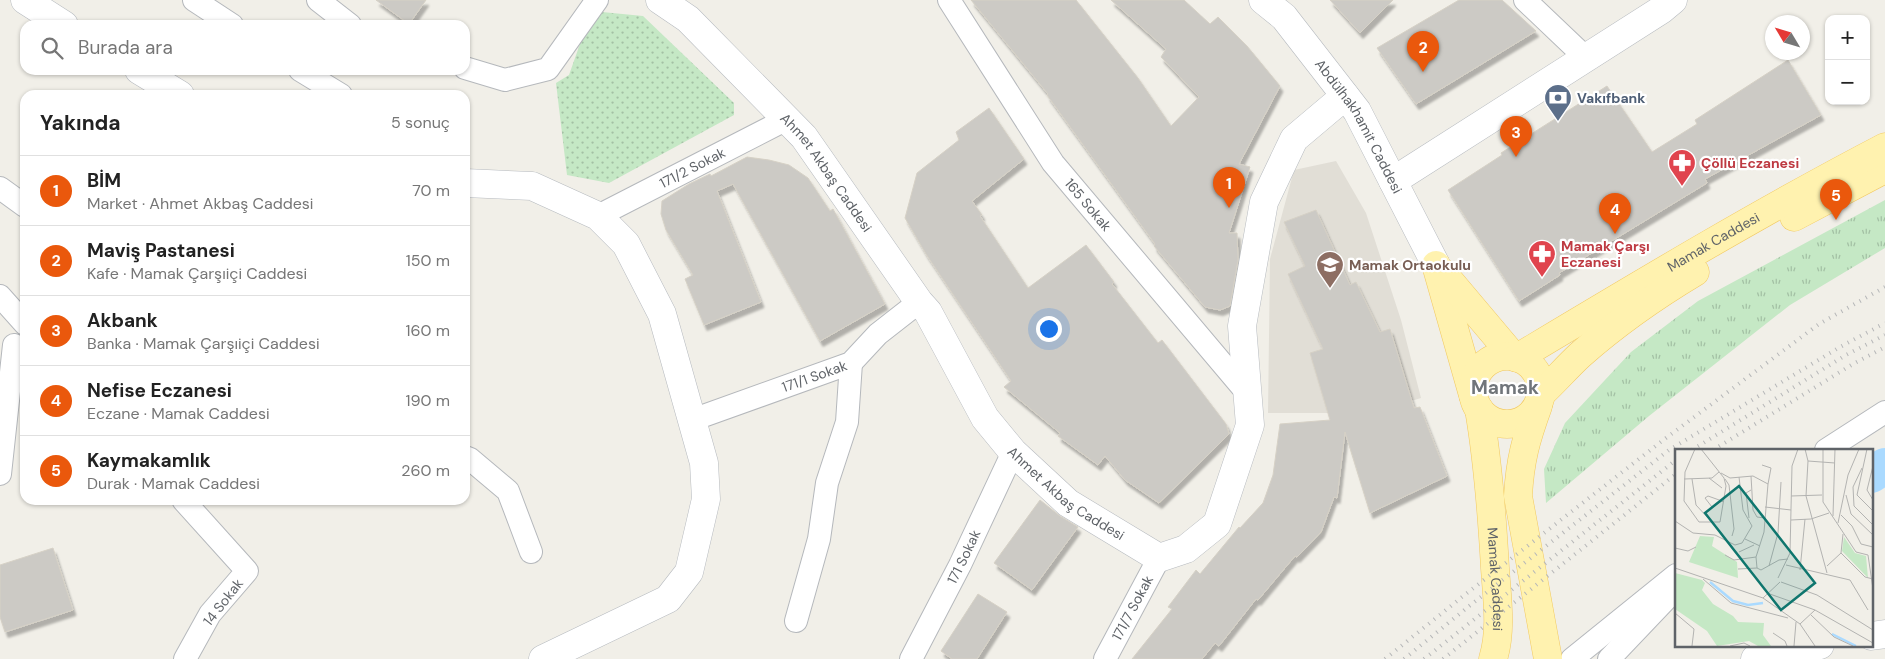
<!DOCTYPE html>
<html lang="tr">
<meta charset="utf-8">
<style>
body{margin:0;font-family:"DM Sans",sans-serif;background:#f6f6f6;color:#222}
.controls{position:absolute;right:15px;top:15px;display:grid;overflow:hidden;border-radius:10px;box-shadow:0 1px 4px #0004}
.controls button{width:45px;height:45px;display:grid;place-items:center;padding:0;border:0;border-bottom:1px solid #e0e0e0;background:#fff;color:#222;font:25px sans-serif}
.compass{position:absolute;left:1765px;top:15px;width:45px;height:45px;border-radius:50%;background:#fff;box-shadow:0 1px 4px #0004;rotate:308deg}
.you{position:absolute;left:1048px;top:328px;width:18px;height:18px;margin:-12px;border:4px solid #fff;border-radius:50%;background:#1a73e8;box-shadow:0 0 0 8px #1a73e833}
.badge{display:grid;place-items:center;width:32px;height:32px;border-radius:50%;background:#ea580c;color:#fff;font-size:16px;font-weight:700}
.pin{position:absolute;translate:-50% -41px;filter:drop-shadow(0 1px 2px #0008)}
.pin::after{content:'';position:absolute;top:26px;width:18px;height:15px;background:inherit;clip-path:polygon(0 0,100% 0,50% 100%)}
.list{margin:0;padding:0;list-style:none}
h2{display:flex;justify-content:space-between;align-items:center;height:65px;margin:0;padding:0 20px;font-size:21px}
h2 small{font-size:16px;font-weight:400;color:#767676}
.list li{display:grid;grid-template-columns:32px 1fr auto;gap:15px;align-items:center;box-sizing:border-box;height:70px;padding:0 20px;border-top:1px solid #e0e0e0}
.list b{display:block;font-size:19px;white-space:nowrap}
.list p{margin:0;font-size:16px;white-space:nowrap;color:#767676}
.list em{font-size:16px;font-style:normal;color:#767676}
.icon{flex:none;width:28px;height:28px;fill:none;stroke:currentColor;stroke-width:2;stroke-linecap:round;stroke-linejoin:round}
.map{position:relative;flex:none;width:1885px;height:659px;overflow:hidden}
.search{position:absolute;background:#fff;box-shadow:0 1px 4px #0004;left:20px;top:20px;width:450px;height:55px;display:flex;align-items:center;gap:12px;box-sizing:border-box;padding:0 18px;border-radius:15px;color:#767676;font-size:19px}
.panel{position:absolute;background:#fff;box-shadow:0 1px 4px #0004;left:20px;top:90px;width:450px;height:415px;border-radius:15px}
.map>svg:first-child{display:block}
.education{fill:#e1ded6}
.grass{fill:url(#grass-tufts)}
.park{fill:url(#park-dots)}
.lines{fill:none;stroke-linecap:round;stroke-linejoin:round}
.river{stroke:#aadaff;stroke-width:36}
.building{fill:#cccac5;stroke:#d6d1c6;filter:url(#shadow)}
.street-casing{stroke:#b5b8bc;stroke-width:24}
.secondary-casing{stroke:#b6babf;stroke-width:29}
.primary-casing{stroke:#f2c960;stroke-width:29}
.street{stroke:#fff;stroke-width:22}
.secondary{stroke:#fff;stroke-width:28}
.primary{stroke:#fff2af;stroke-width:28}
.rail{stroke:#b6b7b8;stroke-width:4;stroke-dasharray:1 6;stroke-linecap:butt}
.labels{text-anchor:middle;stroke-width:4.5;stroke-linejoin:round;paint-order:stroke}
.service-label{font-size:14px;font-weight:bold;fill:#4e5e75;stroke:#fff;text-anchor:start}
.street-label{font-size:14px;fill:#5f6368;stroke:#fff}
.health-label{font-size:14px;font-weight:bold;fill:#be3a42;stroke:#fff;text-anchor:start}
.education-label{font-size:14px;font-weight:bold;fill:#785e54;stroke:#fff;text-anchor:start}
.district-label{font-size:19px;font-weight:bold;fill:#70757a;stroke:#fff}
.inset-river{fill:none;stroke:#aadaff;stroke-width:2.5}
.inset-road{fill:none;stroke:#b3b3b1;stroke-width:1}
.view{fill:#0f766e;fill-opacity:0.15;stroke:#0f766e;stroke-width:2.5}
.inset-edge{fill:none;stroke:#5f6368;stroke-width:2.5}
</style>
<div class="map">
<svg width="1885" height="659" viewBox="0 0 1885 659">
<defs>
<pattern id="grass-tufts" width="24" height="20" patternUnits="userSpaceOnUse" patternTransform="scale(1.25)"><rect width="24" height="20" fill="#c5e8c5"/><path d="M3 7l-1-3M5 7V3M7 7l1-3M15 17l-1-3M17 17v-4M19 17l1-3" fill="none" stroke="#a3c0a4"/></pattern>
<pattern id="park-dots" width="8" height="8" patternUnits="userSpaceOnUse" patternTransform="scale(1.25)"><rect width="8" height="8" fill="#c5e8c5"/><path d="M2 2h.1M6 6h.1" fill="none" stroke="#a3c0a4" stroke-width="1.8" stroke-linecap="round"/></pattern>
<filter id="shadow"><feDropShadow dx="3" dy="5.5" stdDeviation="1" flood-color="#0004"/></filter>
</defs>
<rect width="100%" height="100%" fill="#f1efe8"/>
<path class="education" d="M1336,161L1366,213L1401,320L1421,398L1345,421L1337,413H1268L1270,259L1294,170Z"/>
<path class="grass" d="M1885,200V248L1790,305L1649,416L1546,503L1544,469L1565,423L1631,352L1698,301Z"/>
<path class="park" d="M602,12L643,16L734,103V115L609,183L567,175L556,83L569,75L581,41Z"/>
<g class="lines">
<path class="river" d="M1871,475L1885,466"/>
</g>
<path class="building" d="M376,0H426L409,24Z
M971,0H1076L1138,78L1171,126L1199,97L1161,57L1166,49L1111,0H1184L1210,24L1218,17L1247,46L1280,86L1239,164L1250,167L1229,233H1237L1238,260L1230,306L1220,310L1205,307L1154,246L1155,244L1047,95L1048,94Z
M1330,0H1393L1360,33Z
M1459,0H1502L1536,31L1416,104L1377,48Z
M1788,60L1821,115L1705,179L1707,183L1559,273L1560,275L1519,301L1448,190L1502,155L1501,153L1607,86L1652,152L1697,124L1695,120Z
M989,108L1024,159L972,201L982,215L980,216L1028,288L1086,245L1114,282L1112,284L1158,343L1162,340L1226,424L1229,434L1159,503L1125,480L1105,456L1098,465L1058,436L1060,433L1004,387L1011,381L926,254L905,218L917,173L959,140L956,132Z
M747,157L769,160L789,165L808,178L830,211L833,209L885,304L820,341L733,184L717,191L761,302L704,325L685,279L693,275L666,230L661,214L662,201L689,184L710,174L711,176Z
M1316,210L1350,285L1356,282L1380,332L1390,329L1414,408L1420,407L1447,476L1370,513L1345,432L1337,498L1334,497L1321,532L1297,557L1295,556L1258,600L1256,599L1219,646L1215,643L1202,659H1132L1172,609L1168,607L1196,570L1200,574L1239,527L1240,528L1263,503L1273,475L1280,424L1330,420L1310,353L1323,349L1288,274L1305,266L1284,222Z
M1040,500L1060,516L1078,527L1032,590L994,563Z
M53,548L73,610L5,632L0,617V565Z
M978,594L1007,612L977,659H952L941,651Z"/>
<g class="lines">
<defs>
<g id="street">
<path d="M194,0L232,25"/>
<path d="M318,0L350,25"/>
<path id="s1" d="M949,0L1053,163L1248,394"/>
<path d="M1525,0L1586,58"/>
<path d="M465,68L505,80L548,69L597,0"/>
<path d="M300,70L341,95"/>
<path d="M0,188L25,206"/>
<path id="s2" d="M598,216L787,119"/>
<path d="M0,296L25,324"/>
<path id="s3" d="M692,420L851,363L878,334L919,302"/>
<path d="M1826,450L1885,412"/>
<path d="M465,457L470,459L508,491L531,552"/>
<path d="M0,474L14,345"/>
<path d="M183,500L247,571L210,614L185,659"/>
<path d="M796,621L819,539L827,483L847,422L851,363"/>
<path id="s4" d="M911,659L960,565L1013,452"/>
<path id="s5" d="M1105,659L1159,558"/>
<path d="M1572,659L1676,575"/>
<path d="M1609,659L1669,596"/>
</g>
<g id="secondary">
<path d="M25,0L64,25"/>
<path id="s6" d="M660,0L688,19L804,137L919,302L928,312L985,418L1013,452L1068,503L1159,558L1186,549L1217,524L1250,425L1242,326L1264,202L1294,139L1345,96"/>
<path id="s7" d="M1263,0L1284,17L1357,111L1436,265"/>
<path d="M139,70L180,95"/>
<path d="M1393,181L1661,10L1673,0"/>
<path d="M465,183L532,186L598,216L626,244L662,314L704,463L706,499L689,572L668,599L543,659"/>
<path d="M1871,636L1885,634"/>
<path d="M1755,659L1820,645"/>
</g>
<g id="primary">
<path d="M1794,217L1885,169"/>
<path d="M1436,265L1473,395"/>
<path d="M1443,273L1513,356"/>
<circle cx="1507" cy="390" r="34"/>
<path id="s8" d="M1517,358C1639,285 1760,212 1885,147"/>
<path d="M1542,393C1555,381 1567,367 1580,355C1615,324 1655,296 1695,272"/>
<path d="M1538,406C1526,439 1520,460 1518,496L1548,659"/>
<path id="s9" d="M1479,409C1488,462 1492,515 1495,568C1497,598 1502,630 1493,659"/>
</g>
</defs>
<use href="#street" class="street-casing"/>
<use href="#secondary" class="secondary-casing"/>
<use href="#primary" class="primary-casing"/>
<use href="#street" class="street"/>
<use href="#secondary" class="secondary"/>
<use href="#primary" class="primary"/>
<path class="rail" d="M1692,450L1846,355L1885,335
M1713,450L1853,364L1885,347
M1385,659L1462,597L1662,441L1819,324L1885,287
M1404,659L1468,607L1669,450L1840,347L1885,323
M1424,659L1676,460
M1443,659L1676,474"/>
</g>
<defs>
<symbol id="bank-pin" viewBox="-11 -11 22 30"><path d="M0 17L-7.5 6A9.5 9.5 0 1 1 7.5 6Z" fill="#5c6f8a" stroke="#fff"/><path d="M-6-4H6V4H-6ZM0-2.3a2.3 2.3 0 1 0 0 4.6a2.3 2.3 0 1 0 0-4.6Z" fill="#fff"/></symbol>
<symbol id="pharmacy-pin" viewBox="-11 -11 22 30"><path d="M0 17L-7.5 6A9.5 9.5 0 1 1 7.5 6Z" fill="#e0444e" stroke="#fff"/><path d="M-2-6h4v4h4v4h-4v4h-4v-4h-4v-4h4Z" fill="#fff"/></symbol>
<symbol id="school-pin" viewBox="-11 -11 22 30"><path d="M0 17L-7.5 6A9.5 9.5 0 1 1 7.5 6Z" fill="#8d6e63" stroke="#fff"/><path d="M0-5L7-2L0 1L-7-2ZM-4 1L0 2.5L4 1V4Q0 6-4 4Z" fill="#fff"/></symbol>
</defs>
<g fill-rule="evenodd">
<use href="#bank-pin" x="1542" y="82" width="32" height="43"/>
<use href="#pharmacy-pin" x="1666" y="147" width="32" height="43"/>
<use href="#pharmacy-pin" x="1526" y="238" width="32" height="43"/>
<use href="#school-pin" x="1314" y="249" width="32" height="43"/>
</g>
<g class="labels">
<g class="service-label">
<text x="1577" y="103">Vakıfbank</text>
</g>
<g class="street-label">
<text dy="5" stroke="none"><textPath href="#s7" startOffset="160">Abdülhakhamit Caddesi</textPath></text>
<text dy="5" stroke="none"><textPath href="#s2" startOffset="106">171/2 Sokak</textPath></text>
<text dy="5" stroke="none"><textPath href="#s6" startOffset="241">Ahmet Akbaş Caddesi</textPath></text>
<text dy="5" stroke="none"><textPath href="#s1" startOffset="248">165 Sokak</textPath></text>
<text dy="5" stroke="none"><textPath href="#s8" startOffset="228">Mamak Caddesi</textPath></text>
<text dy="5" stroke="none"><textPath href="#s3" startOffset="130">171/1 Sokak</textPath></text>
<text dy="5" stroke="none"><textPath href="#s6" startOffset="646">Ahmet Akbaş Caddesi</textPath></text>
<text dy="5" stroke="none"><textPath href="#s4" startOffset="115">171 Sokak</textPath></text>
<text dy="5" stroke="none"><textPath href="#s9" startOffset="171">Mamak Caddesi</textPath></text>
<text transform="translate(223 602) rotate(-52)" y="5">14 Sokak</text>
<text dy="5" stroke="none"><textPath href="#s5" startOffset="58">171/7 Sokak</textPath></text>
</g>
<g class="health-label">
<text x="1701" y="168">Çöllü Eczanesi</text>
<text x="1561" y="251">Mamak Çarşı<tspan x="1561" dy="16">Eczanesi</tspan></text>
</g>
<g class="education-label">
<text x="1349" y="270">Mamak Ortaokulu</text>
</g>
<g class="district-label">
<text x="1505" y="394">Mamak</text>
</g>
</g>
<g transform="translate(1675 449)">
<rect width="198" height="198" fill="#f1efe8"/>
<path d="M25,87L39,88L37,97L62,113L63,129L14,113ZM169,88L180,104L191,107L193,129L167,102ZM0,124L27,131L30,134L27,141L38,155L58,167L63,173L89,174L88,186L96,197H83L74,192L42,197L32,182L0,160Z" fill="#c5e8c5"/>
<path class="inset-river" d="M35,133L58,152L73,156L88,154M157,185L181,197"/>
<path class="inset-road" d="M20,0L10,23L9,52L24,73H45L51,37L49,29L26,0M130,0L133,12L131,47L152,124M148,0V53L181,103L193,106L198,140M192,0L182,46L198,62M133,12L160,14M87,16L96,19L93,35M198,17L192,41L198,51M187,19L178,38L179,57L198,76M46,24L55,29L78,27L93,35L89,83L81,108L82,119L86,121L104,111L113,110M76,27L78,61L82,68L90,69M34,29L47,39M9,30L37,29L44,23M17,30L21,56L34,70M50,30L54,36L59,80L57,87M171,46L176,65L198,86M116,47L147,46M47,52L37,58L30,49L33,47L47,52L48,53M90,58L116,61M166,66L177,77L186,95L198,98M158,67L160,0M74,69L71,44L76,41M116,71L136,70L154,64M0,72L18,84L40,86L60,96L67,94L77,77L68,61L64,28M163,74L173,26L184,0M70,90L85,97M0,99L13,102L21,98M64,103L79,96M166,104L190,128L198,130M50,106L59,111L81,108M111,116L175,131L193,161M94,117L103,84L106,33M152,117L166,104L168,85M0,119L88,149L105,133M63,120L82,119M125,121L130,70M103,129L115,104L117,17L123,0M28,130L56,154L113,169M106,133L142,146L198,181M92,144L140,161M88,149L125,175L140,197M0,164L19,180L17,197M136,166L159,188L178,197M125,175L140,161L198,194M98,184L110,192L112,197M55,197L69,194L75,197M119,197L121,173"/>
<path class="view" d="M64,37L140,134L106,161L30,64Z"/>
<rect width="198" height="198" class="inset-edge"/>
</g>
</svg>
<div class="controls">
<button>+</button>
<button>−</button>
</div>
<svg class="compass" viewBox="-18 -18 36 36"><path d="M0-13l5 13h-10z" fill="#e53935"/><path d="M0 13l5-13h-10z" fill="#767676"/></svg>
<div class="you"></div>
<div class="pin badge" style="left:1229px;top:208px">1</div>
<div class="pin badge" style="left:1423px;top:72px">2</div>
<div class="pin badge" style="left:1516px;top:157px">3</div>
<div class="pin badge" style="left:1615px;top:234px">4</div>
<div class="pin badge" style="left:1836px;top:220px">5</div>
<div class="search"><svg class="icon" aria-label="search" viewBox="0 0 24 24"><circle cx="10" cy="10" r="6"/><path d="M15 15l6 6"/></svg>Burada ara</div>
<section class="panel">
<h2>Yakında<small>5 sonuç</small></h2>
<ul class="list">
<li><span class="badge">1</span><div><b>BİM</b><p>Market · Ahmet Akbaş Caddesi</p></div><em>70 m</em></li>
<li><span class="badge">2</span><div><b>Maviş Pastanesi</b><p>Kafe · Mamak Çarşıiçi Caddesi</p></div><em>150 m</em></li>
<li><span class="badge">3</span><div><b>Akbank</b><p>Banka · Mamak Çarşıiçi Caddesi</p></div><em>160 m</em></li>
<li><span class="badge">4</span><div><b>Nefise Eczanesi</b><p>Eczane · Mamak Caddesi</p></div><em>190 m</em></li>
<li><span class="badge">5</span><div><b>Kaymakamlık</b><p>Durak · Mamak Caddesi</p></div><em>260 m</em></li>
</ul>
</section>
</div>
